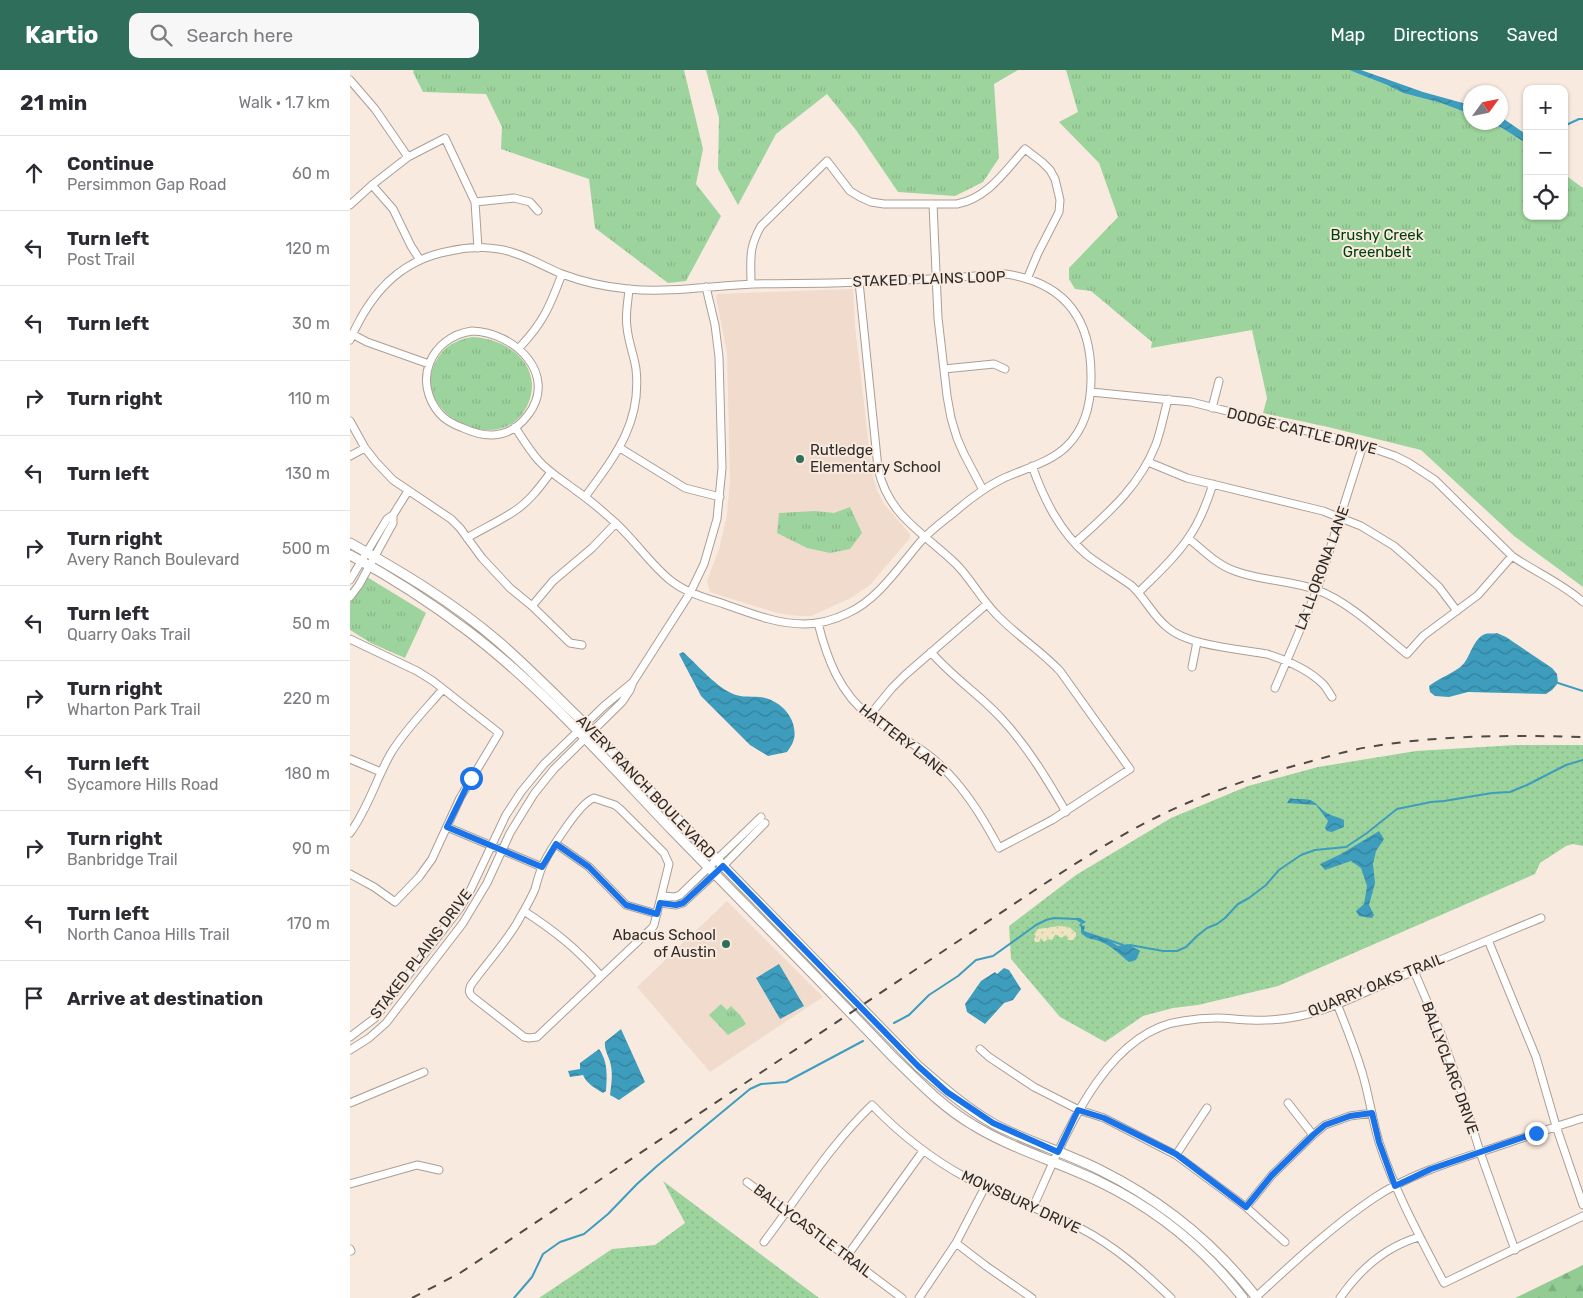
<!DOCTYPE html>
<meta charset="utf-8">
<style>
body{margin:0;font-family:Rubik,sans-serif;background:#f7f7f7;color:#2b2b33}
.controls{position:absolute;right:15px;top:15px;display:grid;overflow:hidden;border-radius:10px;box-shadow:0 1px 4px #0004}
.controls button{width:45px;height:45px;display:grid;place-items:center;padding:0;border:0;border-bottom:1px solid #e1e1e2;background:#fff;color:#2b2b33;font:25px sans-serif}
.compass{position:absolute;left:1113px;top:15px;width:45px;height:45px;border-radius:50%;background:#fff;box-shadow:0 1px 4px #0004;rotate:57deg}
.stop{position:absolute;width:15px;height:15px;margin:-11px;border:4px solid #1a73e8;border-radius:50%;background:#fff}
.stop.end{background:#1a73e8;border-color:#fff;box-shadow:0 1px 5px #0008}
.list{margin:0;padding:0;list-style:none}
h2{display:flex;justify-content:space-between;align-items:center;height:65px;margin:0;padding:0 20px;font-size:21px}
h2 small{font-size:16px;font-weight:400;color:#7c7c81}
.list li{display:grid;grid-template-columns:32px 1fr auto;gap:15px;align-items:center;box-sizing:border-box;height:75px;padding:0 20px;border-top:1px solid #e1e1e2}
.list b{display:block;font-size:19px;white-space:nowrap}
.list p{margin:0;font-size:16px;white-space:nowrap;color:#7c7c81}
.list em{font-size:16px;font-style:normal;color:#7c7c81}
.icon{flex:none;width:28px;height:28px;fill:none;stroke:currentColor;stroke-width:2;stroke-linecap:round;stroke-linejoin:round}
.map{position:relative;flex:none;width:1233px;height:1228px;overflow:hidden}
header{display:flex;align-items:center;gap:30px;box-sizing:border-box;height:70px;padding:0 25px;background:#2f6e5a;color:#fff}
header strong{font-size:24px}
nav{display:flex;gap:28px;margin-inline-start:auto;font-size:18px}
.search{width:350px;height:45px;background:#f7f7f7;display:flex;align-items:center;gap:12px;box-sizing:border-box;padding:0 18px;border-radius:10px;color:#7c7c81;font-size:19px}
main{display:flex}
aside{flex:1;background:#fff}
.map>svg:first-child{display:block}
.built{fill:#f0dbcd}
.grass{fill:url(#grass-dots)}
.forest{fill:url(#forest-firs)}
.sand{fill:url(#sand-dots)}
.park{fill:url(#park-tufts)}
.water{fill:url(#water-waves)}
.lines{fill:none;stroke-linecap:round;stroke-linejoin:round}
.stream{stroke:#3e9dbd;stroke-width:2}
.minor-casing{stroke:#ab9e94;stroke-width:9}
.major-casing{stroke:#ab9e94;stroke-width:11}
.minor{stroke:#fff;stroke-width:7}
.major{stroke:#fff;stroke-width:9}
.rail{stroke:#504a45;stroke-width:2;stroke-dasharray:9 9;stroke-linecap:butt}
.route{stroke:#1a73e8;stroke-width:6}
.poi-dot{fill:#2f6e5a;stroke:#f9eae0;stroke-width:2}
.labels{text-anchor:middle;stroke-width:4;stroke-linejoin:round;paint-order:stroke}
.park-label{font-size:15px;fill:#00400a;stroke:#f9eae0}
.street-label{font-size:15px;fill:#302b27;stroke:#f9eae0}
.poi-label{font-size:15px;fill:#302b27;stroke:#f9eae0;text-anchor:start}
</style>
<header>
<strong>Kartio</strong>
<div class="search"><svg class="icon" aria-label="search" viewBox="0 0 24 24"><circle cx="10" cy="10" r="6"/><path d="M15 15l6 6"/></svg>Search here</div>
<nav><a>Map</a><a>Directions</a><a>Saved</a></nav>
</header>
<main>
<aside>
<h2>21 min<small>Walk · 1.7 km</small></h2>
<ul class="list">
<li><svg class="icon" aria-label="ahead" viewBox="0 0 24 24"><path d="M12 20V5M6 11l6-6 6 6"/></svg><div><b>Continue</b><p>Persimmon Gap Road</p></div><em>60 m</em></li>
<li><svg class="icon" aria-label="left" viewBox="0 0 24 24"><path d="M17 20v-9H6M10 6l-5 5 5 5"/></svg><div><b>Turn left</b><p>Post Trail</p></div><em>120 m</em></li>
<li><svg class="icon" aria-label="left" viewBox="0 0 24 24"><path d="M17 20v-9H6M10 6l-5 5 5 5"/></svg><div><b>Turn left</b></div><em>30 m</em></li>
<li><svg class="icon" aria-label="right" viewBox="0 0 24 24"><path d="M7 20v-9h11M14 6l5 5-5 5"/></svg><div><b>Turn right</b></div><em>110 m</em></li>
<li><svg class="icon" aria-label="left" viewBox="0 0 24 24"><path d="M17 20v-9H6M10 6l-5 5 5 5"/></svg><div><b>Turn left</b></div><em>130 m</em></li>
<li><svg class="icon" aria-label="right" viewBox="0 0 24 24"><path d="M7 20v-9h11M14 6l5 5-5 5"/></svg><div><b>Turn right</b><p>Avery Ranch Boulevard</p></div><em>500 m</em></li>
<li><svg class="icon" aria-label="left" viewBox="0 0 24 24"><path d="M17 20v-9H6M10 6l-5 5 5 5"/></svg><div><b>Turn left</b><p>Quarry Oaks Trail</p></div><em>50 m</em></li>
<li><svg class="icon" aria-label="right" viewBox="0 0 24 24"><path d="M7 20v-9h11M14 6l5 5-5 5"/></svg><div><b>Turn right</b><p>Wharton Park Trail</p></div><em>220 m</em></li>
<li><svg class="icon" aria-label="left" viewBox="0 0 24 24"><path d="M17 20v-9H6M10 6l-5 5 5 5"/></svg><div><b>Turn left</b><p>Sycamore Hills Road</p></div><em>180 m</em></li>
<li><svg class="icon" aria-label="right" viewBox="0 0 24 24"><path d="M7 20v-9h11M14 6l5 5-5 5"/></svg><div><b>Turn right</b><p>Banbridge Trail</p></div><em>90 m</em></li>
<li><svg class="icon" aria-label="left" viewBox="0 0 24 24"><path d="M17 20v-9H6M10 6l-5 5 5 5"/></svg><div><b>Turn left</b><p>North Canoa Hills Trail</p></div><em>170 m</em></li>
<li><svg class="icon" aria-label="arrive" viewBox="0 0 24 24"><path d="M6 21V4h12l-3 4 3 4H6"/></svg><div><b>Arrive at destination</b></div></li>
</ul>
</aside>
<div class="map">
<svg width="1233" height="1228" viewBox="0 0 1233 1228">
<defs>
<pattern id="grass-dots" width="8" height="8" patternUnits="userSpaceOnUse" patternTransform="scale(1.25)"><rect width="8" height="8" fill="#9dd49d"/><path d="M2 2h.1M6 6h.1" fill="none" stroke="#88b687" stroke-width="1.8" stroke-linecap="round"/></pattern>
<pattern id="forest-firs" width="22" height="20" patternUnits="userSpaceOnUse" patternTransform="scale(1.25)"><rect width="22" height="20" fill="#92cc93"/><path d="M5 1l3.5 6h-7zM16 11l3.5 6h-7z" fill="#7eaf7f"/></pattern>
<pattern id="sand-dots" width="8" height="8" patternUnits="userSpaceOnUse" patternTransform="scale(1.25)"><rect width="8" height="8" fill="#eee4bf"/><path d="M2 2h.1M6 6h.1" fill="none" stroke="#ccc4a4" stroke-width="1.8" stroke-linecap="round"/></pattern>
<pattern id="park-tufts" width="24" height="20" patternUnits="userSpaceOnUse" patternTransform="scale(1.25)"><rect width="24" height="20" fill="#9dd49d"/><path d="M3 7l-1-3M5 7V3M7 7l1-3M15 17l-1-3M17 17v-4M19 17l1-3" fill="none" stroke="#88b687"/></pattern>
<pattern id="water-waves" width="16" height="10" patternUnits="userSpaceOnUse" patternTransform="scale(1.25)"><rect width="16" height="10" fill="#3e9dbd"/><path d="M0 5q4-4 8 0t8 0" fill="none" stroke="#34809a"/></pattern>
</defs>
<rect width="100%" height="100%" fill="#f9eae0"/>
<path class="built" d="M503,219L505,256L522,403L527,420L534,434L560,464V468L520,515L501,528L461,546H448L427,543L360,522L357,511L369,479L377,445L380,410L377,283L366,227L367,224Z
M377,831L473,927L360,1002L287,917Z"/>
<path class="grass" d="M1166,675H1233V776L1223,774L1216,776L1190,793L1185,804L928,916L848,935L823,938L793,946L755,972L710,947L661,889L659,856L726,805L821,748L898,716L968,697L1066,681Z
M313,1111L469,1228H189L262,1179L305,1175L335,1153Z"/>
<path class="forest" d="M1233,1195V1228H1165Z"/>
<path class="sand" d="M709,856L719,857L726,863V866L723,870H718L716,865L711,868L707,865H705L702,870L698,869L694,872L691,868L689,872H685L684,869L686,866L684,865L688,859Z"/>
<path class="park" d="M64,0H334L353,79L346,114L371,146L336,211L318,213L245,158L239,109L151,79L152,57L136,24L73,22L63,2Z
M356,0H668L644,14L649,88L633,112L605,126L548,122L506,60L477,24L426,64L388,135L368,99L369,48Z
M716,0H999L1037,15L1053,23L1091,33L1120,44V52L1141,53L1152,58L1177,74V146H1214V104L1233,118V517L1164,466L1071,380L978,357L913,343L917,328L902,260L801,278L802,272L741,221L725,219L719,209V198L768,147L749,93L709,52L728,42Z
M122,267C149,268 180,284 182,314C182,325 179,334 173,343C142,386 59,340 86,291C94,276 106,270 122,267Z
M500,437L512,463L500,479L480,483L457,478L427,463L429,443L465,441L484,443Z
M17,507L76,543L55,588L21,573L0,560V532L8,522Z
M371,934L377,940L381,936L390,945L396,954L378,965L359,945Z"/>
<path class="water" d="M999,0H1011L1073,22L1120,35V44L1091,33L1053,23L1037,15Z
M1151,47L1177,65V74L1152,58L1141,53L1150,52Z
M1147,563L1156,567L1202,598L1207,604L1208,613L1202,620L1196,624L1118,622L1099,627L1085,626L1080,622L1079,616C1088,609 1099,605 1109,598C1121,590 1121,570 1135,564C1138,563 1144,564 1147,563Z
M333,582C347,594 364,615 381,623C392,629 404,625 415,628C432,632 448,650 444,669C443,673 440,678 437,682L418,686L400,675L351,626L329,584Z
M940,728C946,730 953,728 960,730C968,733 971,741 979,744C984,747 989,747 994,750V757L982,762L977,761L975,758L978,751L966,735L937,733Z
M1029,761L1034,769L1026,781L1023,794L1025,813L1019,835L1024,845L1022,848L1009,846L1006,841L1014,834L1017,816L1011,798L1001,791L975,800L970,794L991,784Z
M723,848H730L736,852L731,855L735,856L734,861L755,868L768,876L778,874L790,881L786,890L779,892C770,885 761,875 749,871C741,868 740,871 731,863V857L729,855L731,853Z
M429,894L454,936L430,949L406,908Z
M654,898L659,900L671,919L663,930L654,933L635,954L617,942L615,934L631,911L645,902L647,904Z
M271,959L295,1012L269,1030L260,1025C261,1016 263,1006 261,996C260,988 254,981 255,972Z
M249,979C258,992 257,1005 256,1021L253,1023C245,1018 237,1014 233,1005L220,1007L218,1001L230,999V993Z"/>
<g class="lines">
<path class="stream" d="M1214,56L1229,49H1233
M1208,613L1233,621
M756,869L773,875
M780,875L813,881H827L836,877L847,866L857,858L867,854L875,848L888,834L899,828L916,815L929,800L951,785L965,780L996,777L1017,763L1047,739L1081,732L1094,731L1142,723L1160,722L1177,715L1216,695L1233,690
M544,953L559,945L579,925L608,906L626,890L643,886L686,855L696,850L704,848L725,849
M164,1228L182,1207L193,1184L210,1172L234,1164L258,1144L287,1114L307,1096L400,1019L411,1014L436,1012L513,971"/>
<defs>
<path id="minor" d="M0,10L25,39L58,87
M22,115L43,139L61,176L70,190
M125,132L164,128L180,132L188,141
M583,134L588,248L597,326L601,348L607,368L614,384L633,420
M0,135L22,115L58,87L95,68L125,132L128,178
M401,214C401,189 398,179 411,156L477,91L500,121L510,127L521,132L534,134H607C638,128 655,101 675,79L692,92L700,100L705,109L710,130L709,142L688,183L677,209
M122,261C164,262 209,304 178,345C171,354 161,362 150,364C137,367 124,363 113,358C105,355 96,351 90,344C62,312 80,267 122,261Z
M2,264L17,272L79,294
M0,270C20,224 49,190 100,181C121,176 146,176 167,184C182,189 197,198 212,204C233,212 256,217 278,219C319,223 362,216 403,214C438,213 473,214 509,212C558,211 607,207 656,204C716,213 742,250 741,309C741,334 735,358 717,376C700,393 673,399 652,409C636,417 621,428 607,440C595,450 582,459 572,470C550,495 529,529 498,543C484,550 469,554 454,554C426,554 400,543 374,534C356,528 336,523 320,510C298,492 282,466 260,448C249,438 237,428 224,419C212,410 199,402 189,391C180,381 172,368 165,357
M169,278C193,253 200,236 212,204
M594,299L644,294L655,299
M741,322L841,332L1013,375L1045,386L1059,393L1085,410L1162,486C1185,502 1212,513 1233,532
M862,338L869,311
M0,351L15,378L26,392L43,410L101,449L110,458L132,488L160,518L182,536L220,573L232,575
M270,378L335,418L370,427
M0,386L15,378
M798,392L837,408L973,441L1011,456L1044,476L1060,490L1089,517L1107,541
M682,396C694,429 709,461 737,485C751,496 767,505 782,516C795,528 803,546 817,557C838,576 889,579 917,584C936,590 959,600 973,614C977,618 979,623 982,627
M235,427C265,386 292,353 286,299C284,285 278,271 277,257C275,245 278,232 279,219
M117,468C132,459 148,452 163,442C179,432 190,417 201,402
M838,468C853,480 867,495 885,501C911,511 940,510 967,520C998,531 1031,563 1057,584L1073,566L1128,525L1162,486
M725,473C757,444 790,416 806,374C811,360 814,344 818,329
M0,510L37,449L43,445L58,421
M789,522C806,505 825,488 839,467C850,451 857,433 863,414
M0,527L9,515L43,453V445
M182,536L203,511L242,478L266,453
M468,553C477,589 490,624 521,647C540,661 562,672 581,687C611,712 631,744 649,778L702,750L780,699L710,601C690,580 666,565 647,545C631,529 621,509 606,494C573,462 538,446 528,398L509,212
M0,569L67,601L83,611L149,663L110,728L82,789L69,807L45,832L24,817L0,804
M581,582C602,607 629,624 651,648C677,676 697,709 716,742
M842,597L847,572
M925,618L967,520L1013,375
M519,646L542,618L555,605L637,534
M0,689L31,702
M244,728L265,735L270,739L314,783L319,794L304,855L302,858L187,967L179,968L174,967L124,928C119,924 118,921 121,915C136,894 153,876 167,853C173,842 180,831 185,819C187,812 189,804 192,797C198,783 230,732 244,728Z
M97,757L192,797
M0,763C18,739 26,709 41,683C55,660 75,640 93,619
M206,774L239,797L276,835L307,844
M312,826L325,827L330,825L411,747
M310,833L326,835L333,833L373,796L415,753
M174,841C206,862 226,878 251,906
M1138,870L1186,987L1206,1056L1233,1135
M1064,901L1091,964L1112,1023L1130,1082L1165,1180
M987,934C996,956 1005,979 1012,1002C1019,1025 1022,1049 1029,1072C1045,1122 1070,1167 1094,1213L1233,1146
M0,967L25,948L110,838L120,821L156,745L171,722L194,694L254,636L283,612L340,523L354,494L367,449L372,398L369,287L365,255L356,217
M630,979L639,987L684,1017L729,1040L754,1048L826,1085L896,1137L935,1172
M0,980L19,968L36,953L113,853L137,813L160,763L184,724L204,699L272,632L280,620L283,612
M0,1033L74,1002
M938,1033L963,1065
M826,1085L857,1038
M397,1112L552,1228
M0,1114L67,1095L89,1100
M683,1137C712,1074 753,961 833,951C844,949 856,948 867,948C878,948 890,950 901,950C914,951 937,949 950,946C984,939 1016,921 1048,908C1096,887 1143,868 1191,848
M896,1137L922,1105L963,1065L975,1055L1000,1046L1022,1043
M414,1172C449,1126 480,1075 522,1035C549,1063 580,1088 615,1107C652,1128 693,1139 730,1158C765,1176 793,1201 821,1228
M606,1173L636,1196L682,1228
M0,1179L1,1181
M497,1186L573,1081
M569,1228L606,1173L635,1117
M905,1228C943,1193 981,1157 1024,1128C1060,1104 1103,1091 1143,1078C1173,1068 1203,1057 1233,1048
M990,1228C1010,1199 1035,1177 1069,1167"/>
<path id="major" d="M0,473C52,502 104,533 149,572C179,598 207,627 235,654L568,996C592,1017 616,1038 644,1054C678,1072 717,1083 752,1101C814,1132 865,1174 907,1228
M0,485C41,507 81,533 118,561C193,618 258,693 323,761C396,836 470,910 542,986C567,1010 592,1037 623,1055C662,1079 709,1092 750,1112C806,1139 855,1179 893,1228"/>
</defs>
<use href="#minor" class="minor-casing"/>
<use href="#major" class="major-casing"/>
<use href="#minor" class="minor"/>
<use href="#major" class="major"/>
<path class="rail" d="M62,1228L110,1203L682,822C723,795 764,768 809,746C858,722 909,705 962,691C983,685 1004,679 1025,676C1094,665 1163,665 1233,667"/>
</g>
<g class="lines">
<path class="route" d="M121,708L97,757L192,797L206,774L239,797L276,835L307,844L310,833L326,835L333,833L373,796L568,996L597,1022L643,1053L708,1082L728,1040L754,1048L826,1084L896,1137L922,1105L963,1065L975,1055L1000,1046L1022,1043L1029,1072L1045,1116L1081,1099L1186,1063"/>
</g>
<g class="poi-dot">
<circle cx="450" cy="389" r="5"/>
<circle cx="376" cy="874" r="5"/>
</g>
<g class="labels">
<g class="park-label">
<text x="1027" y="170">Brushy Creek<tspan x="1027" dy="17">Greenbelt</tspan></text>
</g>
<g class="street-label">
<text transform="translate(579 209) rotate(-2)" y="5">STAKED PLAINS LOOP</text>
<text transform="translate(952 361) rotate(14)" y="5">DODGE CATTLE DRIVE</text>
<text transform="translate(972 498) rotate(-70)" y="5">LA LLORONA LANE</text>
<text transform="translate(553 670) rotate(38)" y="5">HATTERY LANE</text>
<text transform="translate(296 717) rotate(46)" y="5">AVERY RANCH BOULEVARD</text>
<text transform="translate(71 884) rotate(-53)" y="5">STAKED PLAINS DRIVE</text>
<text transform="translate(1026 915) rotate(-22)" y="5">QUARRY OAKS TRAIL</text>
<text transform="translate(1100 998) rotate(70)" y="5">BALLYCLARC DRIVE</text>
<text transform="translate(671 1132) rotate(25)" y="5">MOWSBURY DRIVE</text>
<text transform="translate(463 1161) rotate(37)" y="5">BALLYCASTLE TRAIL</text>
</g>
<g class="poi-label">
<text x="460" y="385">Rutledge<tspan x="460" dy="17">Elementary School</tspan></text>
<text x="366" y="870" text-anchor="end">Abacus School<tspan x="366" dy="17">of Austin</tspan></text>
</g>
</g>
</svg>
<div class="controls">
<button>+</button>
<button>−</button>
<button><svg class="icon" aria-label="locate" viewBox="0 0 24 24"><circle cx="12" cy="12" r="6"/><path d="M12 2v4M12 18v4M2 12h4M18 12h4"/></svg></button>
</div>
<svg class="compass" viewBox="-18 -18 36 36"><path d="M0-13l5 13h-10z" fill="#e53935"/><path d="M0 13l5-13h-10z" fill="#7c7c81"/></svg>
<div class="stop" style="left:121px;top:708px"></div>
<div class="stop end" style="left:1186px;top:1063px"></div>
</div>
</main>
